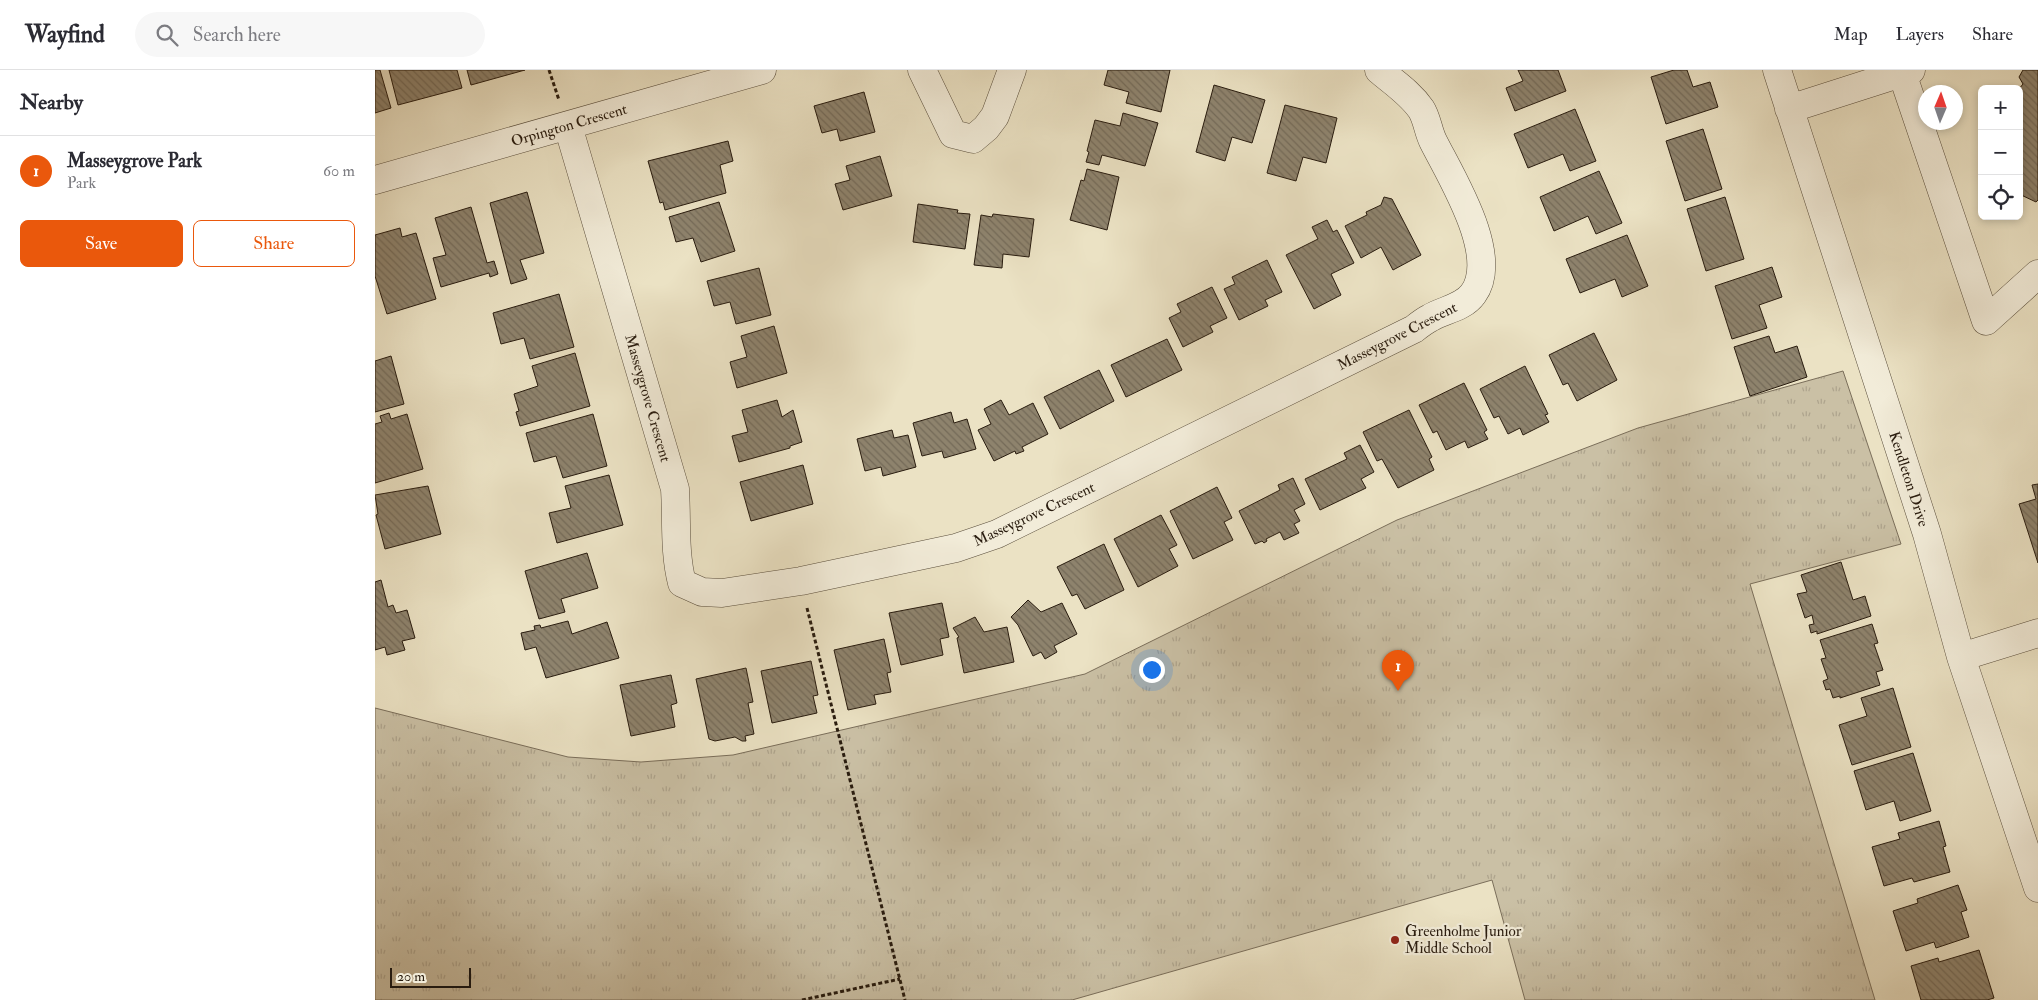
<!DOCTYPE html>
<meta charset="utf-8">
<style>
body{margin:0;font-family:"IM FELL Double Pica",serif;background:#f7f7f7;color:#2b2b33}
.controls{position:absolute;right:15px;top:15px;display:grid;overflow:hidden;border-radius:8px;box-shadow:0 2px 8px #0003}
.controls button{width:45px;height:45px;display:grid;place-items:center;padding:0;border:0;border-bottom:1px solid #e1e1e2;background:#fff;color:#2b2b33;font:25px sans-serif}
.compass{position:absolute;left:1543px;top:15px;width:45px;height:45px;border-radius:50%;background:#fff;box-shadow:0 2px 8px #0003;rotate:2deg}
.scale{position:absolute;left:15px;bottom:12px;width:81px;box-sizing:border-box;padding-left:5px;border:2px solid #291c0f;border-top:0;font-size:14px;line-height:18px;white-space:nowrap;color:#291c0f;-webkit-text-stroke:4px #f2ecd9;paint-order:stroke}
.you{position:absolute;left:776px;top:599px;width:18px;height:18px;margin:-12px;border:4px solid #fff;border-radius:50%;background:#1a73e8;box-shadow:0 0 0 8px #1a73e833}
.badge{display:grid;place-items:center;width:32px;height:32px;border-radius:50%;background:#ea580c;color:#fff;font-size:16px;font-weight:700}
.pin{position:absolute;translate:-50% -41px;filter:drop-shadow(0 1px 2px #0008)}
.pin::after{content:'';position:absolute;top:26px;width:18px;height:15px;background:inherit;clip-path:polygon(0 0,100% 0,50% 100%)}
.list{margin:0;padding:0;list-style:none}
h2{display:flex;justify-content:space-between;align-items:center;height:65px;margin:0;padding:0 20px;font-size:21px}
h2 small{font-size:16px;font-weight:400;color:#7c7c81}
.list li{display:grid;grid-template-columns:32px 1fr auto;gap:15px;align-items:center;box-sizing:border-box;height:70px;padding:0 20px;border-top:1px solid #e1e1e2}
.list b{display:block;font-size:19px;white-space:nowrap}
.list p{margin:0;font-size:16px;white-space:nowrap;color:#7c7c81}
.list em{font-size:16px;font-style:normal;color:#7c7c81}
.actions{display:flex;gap:10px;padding:15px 20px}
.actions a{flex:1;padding:11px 0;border:1px solid #ea580c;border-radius:8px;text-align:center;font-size:18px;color:#ea580c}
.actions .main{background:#ea580c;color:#fff}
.icon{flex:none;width:28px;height:28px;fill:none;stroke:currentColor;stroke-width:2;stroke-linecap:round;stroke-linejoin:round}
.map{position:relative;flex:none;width:1663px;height:930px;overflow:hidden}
header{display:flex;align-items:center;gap:30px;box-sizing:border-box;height:70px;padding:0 25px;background:#fff;border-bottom:1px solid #e1e1e2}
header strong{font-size:24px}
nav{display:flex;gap:28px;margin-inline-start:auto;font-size:18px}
.search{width:350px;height:45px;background:#f7f7f7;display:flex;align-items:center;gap:12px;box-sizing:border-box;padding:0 18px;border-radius:28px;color:#7c7c81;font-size:19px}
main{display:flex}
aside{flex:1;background:#fff}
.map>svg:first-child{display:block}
.grass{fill:url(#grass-tufts);stroke:#7a6e5a}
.building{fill:url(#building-back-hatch);stroke:#291c0f}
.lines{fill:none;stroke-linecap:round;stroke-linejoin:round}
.minor-casing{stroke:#5a4e3c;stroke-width:29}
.path{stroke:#291c0f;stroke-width:3;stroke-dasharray:4 2.5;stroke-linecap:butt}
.minor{stroke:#f2ecd9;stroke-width:28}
.poi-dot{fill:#8f2418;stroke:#f2ecd9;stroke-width:2}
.labels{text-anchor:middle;stroke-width:4.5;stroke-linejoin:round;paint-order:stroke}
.street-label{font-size:15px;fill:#291c0f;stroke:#f2ecd9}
.poi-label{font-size:15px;fill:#291c0f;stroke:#f2ecd9;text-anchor:start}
</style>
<header>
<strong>Wayfind</strong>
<div class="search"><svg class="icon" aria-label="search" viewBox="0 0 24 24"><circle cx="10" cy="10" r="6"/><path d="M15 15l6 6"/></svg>Search here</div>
<nav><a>Map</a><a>Layers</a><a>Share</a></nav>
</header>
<main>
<aside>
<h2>Nearby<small></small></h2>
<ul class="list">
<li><span class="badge">1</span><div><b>Masseygrove Park</b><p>Park</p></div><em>60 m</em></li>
</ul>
<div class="actions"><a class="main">Save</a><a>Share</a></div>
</aside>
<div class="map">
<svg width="1663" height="930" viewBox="0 0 1663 930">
<defs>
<pattern id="grass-tufts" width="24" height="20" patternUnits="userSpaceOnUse" patternTransform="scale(1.25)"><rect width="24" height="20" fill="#cac0a5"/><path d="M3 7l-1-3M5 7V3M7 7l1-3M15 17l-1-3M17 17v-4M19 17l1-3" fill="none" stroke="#aea48d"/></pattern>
<pattern id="building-back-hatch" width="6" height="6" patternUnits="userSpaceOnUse" patternTransform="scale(1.25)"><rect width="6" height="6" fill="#8e836d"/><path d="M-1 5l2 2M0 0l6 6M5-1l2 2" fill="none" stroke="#746a58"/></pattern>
</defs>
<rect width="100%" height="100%" fill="#ebe2c4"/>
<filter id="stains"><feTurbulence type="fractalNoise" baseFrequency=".004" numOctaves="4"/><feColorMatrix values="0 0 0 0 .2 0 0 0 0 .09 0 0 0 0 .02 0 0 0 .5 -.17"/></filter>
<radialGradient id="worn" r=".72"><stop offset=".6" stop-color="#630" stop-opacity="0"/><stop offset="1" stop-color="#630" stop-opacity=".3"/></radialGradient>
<path class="grass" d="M1468,301L1526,474L1375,514L1500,930H1150L1117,810L697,930H0V638L193,687L266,692L358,685L710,604L1022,450L1263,358Z"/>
<path class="building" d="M0,0H5L16,38L0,43Z
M14,0H82L87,18L23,35Z
M92,0H150L96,15Z
M733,0H795L786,42L751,33L754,22L729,15Z
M1143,0H1183L1191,21L1140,41L1131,18L1148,11Z
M1299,0H1312L1318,17L1335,12L1343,37L1291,54L1276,7Z
M1648,0H1663V130L1661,132L1644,124V19L1648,14L1644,7Z
M839,15L890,30L877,73L857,67L850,91L821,82Z
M489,22L500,62L465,71L462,59L447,63L439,36Z
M910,35L962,48L951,93L928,87L921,111L892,103Z
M1200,39L1221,91L1195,101L1188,84L1153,98L1139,64Z
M748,43L783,53L770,96L727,85L724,95L711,92L714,82L712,81L720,50L745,56Z
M1328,59L1347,119L1310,131L1291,71Z
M353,71L358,91L345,95L351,123L290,140L288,132L285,133L273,91Z
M505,86L517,126L468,140L460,114L475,110L471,96Z
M712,99L744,107L732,160L695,150L706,110L709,111Z
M1224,101L1247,153L1221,164L1213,146L1179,161L1165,127Z
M152,122L169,183L145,190L152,209L136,214L115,133Z
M1009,127L1017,129L1046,185L1018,200L1006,177L986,188L970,156L992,145L991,142L1006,135Z
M1350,127L1369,189L1331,201L1312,139Z
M344,132L360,181L326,192L318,168L301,172L294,147Z
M543,134L583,140L582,143L595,144L590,179L538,172Z
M96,137L112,193L119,191L123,204L115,207L114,203L66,217L58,188L71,185L60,148Z
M618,144L659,149L654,187L628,184L627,198L599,195L606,145L617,147Z
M952,150L958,162L962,160L979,193L956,204L966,225L939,239L911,185L943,169L937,157Z
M25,158L27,167L41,163L61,229L12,244L0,206V165Z
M1252,165L1273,216L1247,227L1240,209L1205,223L1191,189Z
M892,190L907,222L890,230L893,236L864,250L849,219L860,214L857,207Z
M1397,197L1407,227L1384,235L1392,258L1357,269L1340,216Z
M384,198L396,245L361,254L355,232L339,236L332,211Z
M837,217L852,248L835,256L838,262L808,277L794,248L806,242L802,234Z
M184,224L199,277L155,289L149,268L126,274L118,243Z
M399,256L412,303L362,318L355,292L372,287L366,266Z
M1219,263L1242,310L1202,331L1193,313L1188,315L1174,285Z
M1394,266L1400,283L1422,276L1432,307L1375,326L1359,277Z
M792,269L807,300L751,327L736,295Z
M200,283L215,336L145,356L141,342L144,341L139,324L163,316L157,296Z
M16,286L29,334L0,342V291Z
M1150,296L1173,344L1170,345L1174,352L1148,365L1145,358L1133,364L1124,346L1119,348L1105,319Z
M724,300L739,331L685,359L669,327Z
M1089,313L1112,360L1109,362L1113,369L1093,378L1090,371L1071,380L1062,361L1058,363L1044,335Z
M402,330L407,347L418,340L427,372L415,376V378L364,392L357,366L373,362L367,340Z
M626,330L634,345L658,333L673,364L647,377L649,381L641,384L640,381L619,391L603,360L616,354L609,339Z
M1034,340L1057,387L1054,389L1059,400L1023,418L1007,389L1002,391L988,362Z
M576,342L579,353L592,349L601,379L569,388L567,381L547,386L538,353Z
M14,343L16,349L32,344L48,399L0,413V354L7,352L5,346Z
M218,344L232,396L188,408L181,386L159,392L151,363Z
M517,360L519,368L533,365L541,397L508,406L506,397L490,401L482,369Z
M985,375L999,402L986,409L991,418L945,440L930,409L972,389L969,383Z
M428,395L438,434L376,451L365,412Z
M234,405L248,455L182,473L174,443L196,438L190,416Z
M918,408L930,434L919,440L925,451L919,454L924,463L909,470L905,462L891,469L892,471L889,473L887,471L880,474L864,441L905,420L903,415Z
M1663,414V493L1644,434L1661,429L1657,415Z
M53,416L66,464L10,479L1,445L3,444L0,425Z
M842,417L857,448L849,452L858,470L818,489L795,441Z
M786,445L802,475L794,479L803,496L763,517L739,469Z
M729,474L749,520L710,539L702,524L697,526L682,497Z
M212,483L223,518L186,529L190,542L164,549L150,501Z
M1466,492L1478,530L1490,526L1496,546L1442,564V561L1436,563L1434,555L1439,554L1437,545L1430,548L1422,524L1432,522L1426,505Z
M6,510L13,537L18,535L21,543L32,540L40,568L27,571L30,580L12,585L10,577L0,580V512Z
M653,530L666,542L687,533L702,564L679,576L682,582L670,589L666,582L658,586L643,555L636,547Z
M567,533L574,567L565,569L568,585L526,595L514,543Z
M600,547L609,562L632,557L639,592L589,603L582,568L584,567L578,558Z
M193,551L197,564L232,552L244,588L171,608L161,577L150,580L146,563L160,560L159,556L165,555L166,558Z
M1497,554L1503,573L1499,574L1508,600L1501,602L1505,615L1465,628V626L1458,628L1455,619L1451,620L1448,611L1453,609L1446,589L1451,588L1445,570Z
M509,569L516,602L512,603L516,622L499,625L501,634L473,640L459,580Z
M436,591L443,625L438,626L442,643L397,653L386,601Z
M371,598L378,632L373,633L379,664L370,666L371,671H367L360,667L340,671L334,669L321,609Z
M296,605L302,633L296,635L300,657L256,666L245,615Z
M1518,618L1536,677L1477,695L1464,655L1492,646L1486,628Z
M1538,683L1556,741L1525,751L1519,731L1491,740L1479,701Z
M1564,751L1571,776L1568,777L1575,802L1539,812L1537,808L1509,816L1497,777L1525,769L1523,763Z
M1583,815L1592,840L1586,842L1594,867L1561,878L1559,872L1531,881L1518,841L1543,833L1542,829Z
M1604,880L1619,928L1612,930H1546L1536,896L1563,888L1564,892Z"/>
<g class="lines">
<defs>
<path id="minor" d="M547,0L578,64L598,69L611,58L620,46L637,0
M1402,0L1552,464L1586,587L1663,818
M1527,3L1611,251L1663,204
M1414,39L1536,0
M193,56L300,419C302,450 299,482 307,513L327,522L347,523L426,511L581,478L622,464L1039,259C1044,255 1049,251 1055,248C1068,240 1088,238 1098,224C1126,186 1076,107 1058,71C1053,61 1052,48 1046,39C1035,23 1018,12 1004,0
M0,110L387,0
M1586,587L1663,563"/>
</defs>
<use href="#minor" class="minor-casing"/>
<path class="path" d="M174,0L184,30
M432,538L530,930
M427,930L525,909"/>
<use href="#minor" class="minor"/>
</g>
<circle class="poi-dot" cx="1020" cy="870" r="5"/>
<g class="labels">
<g class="street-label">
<text transform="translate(194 55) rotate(-16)" y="5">Orpington Crescent</text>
<text transform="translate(1022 266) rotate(-27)" y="5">Masseygrove Crescent</text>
<text transform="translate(273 328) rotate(74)" y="5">Masseygrove Crescent</text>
<text transform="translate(1534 409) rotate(72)" y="5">Kendleton Drive</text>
<text transform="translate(659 444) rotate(-25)" y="5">Masseygrove Crescent</text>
</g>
<g class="poi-label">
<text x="1030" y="866">Greenholme Junior<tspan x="1030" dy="17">Middle School</tspan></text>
</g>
</g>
<rect width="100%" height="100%" filter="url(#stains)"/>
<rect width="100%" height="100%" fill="url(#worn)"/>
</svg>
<div class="controls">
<button>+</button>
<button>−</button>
<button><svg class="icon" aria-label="locate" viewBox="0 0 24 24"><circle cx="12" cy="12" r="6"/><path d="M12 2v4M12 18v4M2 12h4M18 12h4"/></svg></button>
</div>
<svg class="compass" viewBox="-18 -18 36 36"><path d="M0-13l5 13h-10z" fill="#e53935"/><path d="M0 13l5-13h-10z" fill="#7c7c81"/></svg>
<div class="scale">20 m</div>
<div class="you"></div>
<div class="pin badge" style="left:1023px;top:621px">1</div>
</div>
</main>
